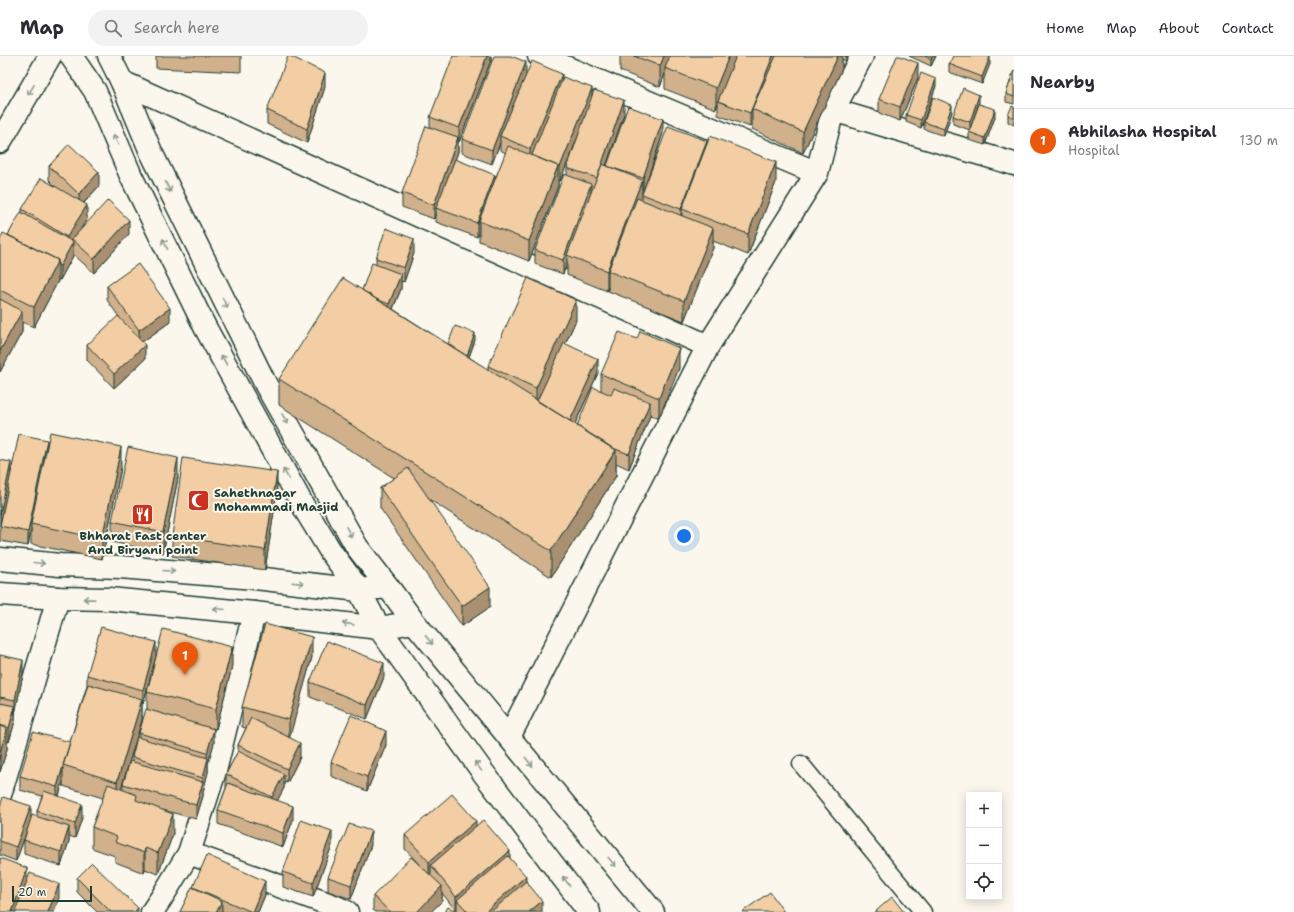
<!DOCTYPE html>
<meta charset="utf-8">
<style>
body{margin:0;font-family:"Shantell Sans",sans-serif;background:#f2f2f3;color:#2b2b33}
.controls{position:absolute;right:12px;bottom:12px;display:grid;overflow:hidden;border-radius:0px;box-shadow:0 2px 10px #0003}
.controls button{width:36px;height:36px;display:grid;place-items:center;padding:0;border:0;border-bottom:1px solid #e1e1e2;background:#fff;color:#2b2b33;font:20px sans-serif}
.scale{position:absolute;left:12px;bottom:10px;width:80px;box-sizing:border-box;padding-left:4px;border:2px solid #1f3d34;border-top:0;font-size:11px;line-height:14px;white-space:nowrap;color:#1f3d34;-webkit-text-stroke:3px #fbf7ec;paint-order:stroke}
.you{position:absolute;left:684px;top:480px;width:14px;height:14px;margin:-10px;border:3px solid #fff;border-radius:50%;background:#1a73e8;box-shadow:0 0 0 6px #1a73e833}
.badge{display:grid;place-items:center;width:26px;height:26px;border-radius:50%;background:#ea580c;color:#fff;font-size:13px;font-weight:700}
.pin{position:absolute;translate:-50% -33px;filter:drop-shadow(0 1px 2px #0008)}
.pin::after{content:'';position:absolute;top:21px;width:14px;height:12px;background:inherit;clip-path:polygon(0 0,100% 0,50% 100%)}
.list{margin:0;padding:0;list-style:none}
h2{display:flex;justify-content:space-between;align-items:center;height:52px;margin:0;padding:0 16px;font-size:17px}
h2 small{font-size:13px;font-weight:400;color:#7c7c81}
.list li{display:grid;grid-template-columns:26px 1fr auto;gap:12px;align-items:center;box-sizing:border-box;height:64px;padding:0 16px;border-top:1px solid #e1e1e2}
.list b{display:block;font-size:15px;white-space:nowrap}
.list p{margin:0;font-size:13px;white-space:nowrap;color:#7c7c81}
.list em{font-size:13px;font-style:normal;color:#7c7c81}
.icon{flex:none;width:22px;height:22px;fill:none;stroke:currentColor;stroke-width:2;stroke-linecap:round;stroke-linejoin:round}
.map{position:relative;flex:none;width:1014px;height:856px;overflow:hidden}
header{display:flex;align-items:center;gap:24px;box-sizing:border-box;height:56px;padding:0 20px;background:#fff;border-bottom:1px solid #e1e1e2}
header strong{font-size:19px}
nav{display:flex;gap:22px;margin-inline-start:auto;font-size:14px}
.search{width:280px;height:36px;background:#f2f2f3;display:flex;align-items:center;gap:10px;box-sizing:border-box;padding:0 14px;border-radius:22px;color:#7c7c81;font-size:15px}
main{display:flex}
aside{flex:1;background:#fff}
.map>svg:first-child{display:block}
.lines{fill:none;stroke-linecap:round;stroke-linejoin:round}
.service-casing{stroke:#1f3d34;stroke-width:19}
.minor-casing{stroke:#1f3d34;stroke-width:25}
.primary-casing{stroke:#1f3d34;stroke-width:25}
.trunk-casing{stroke:#1f3d34;stroke-width:25}
.service{stroke:#fbf7ec;stroke-width:16}
.minor{stroke:#fbf7ec;stroke-width:22}
.primary{stroke:#fbf7ec;stroke-width:22}
.trunk{stroke:#fbf7ec;stroke-width:22}
.wall{fill:#d1b08c;stroke:#1f3d34;fill-rule:evenodd}
.shaded-wall{fill:#aa9072;stroke:#1f3d34}
.building{fill:#f3cda3;stroke:#1f3d34}
.oneway{stroke:#8d9a90}
.labels{text-anchor:middle;stroke-width:4;stroke-linejoin:round;paint-order:stroke}
.poi-label{font-size:12px;font-weight:bold;fill:#1f3d34;stroke:#fbf7ec;text-anchor:start}
</style>
<header>
<strong>Map</strong>
<div class="search"><svg class="icon" aria-label="search" viewBox="0 0 24 24"><circle cx="10" cy="10" r="6"/><path d="M15 15l6 6"/></svg>Search here</div>
<nav><a>Home</a><a>Map</a><a>About</a><a>Contact</a></nav>
</header>
<main>
<div class="map">
<svg width="1014" height="856" viewBox="0 0 1014 856">
<rect width="100%" height="100%" fill="#fbf7ec"/>
<filter id="ink" filterUnits="userSpaceOnUse"><feTurbulence type="fractalNoise" baseFrequency=".025" numOctaves="2"/><feDisplacementMap in="SourceGraphic" scale="8" xChannelSelector="R" yChannelSelector="G"/><feConvolveMatrix kernelMatrix="1 2 1 2 8 2 1 2 1" color-interpolation-filters="sRGB"/></filter>
<g filter="url(#ink)">
<g class="lines">
<defs>
<path id="service" d="M801,708L923,856"/>
<path id="minor" d="M539,0L817,117L833,54L862,0
M122,26L708,290
M833,54L1014,108
M509,681L708,290L817,117
M0,739L58,542
M189,797L334,850L347,856
M152,856L162,841L189,797L215,715L254,557"/>
<path id="primary" d="M71,0L95,35L131,120L205,271L306,455L331,496L359,534
M109,0L122,26L151,96L266,329L357,491L388,531
M0,86L50,0"/>
<path id="trunk" d="M0,503L60,509L120,511L255,522L359,534L388,531L414,566L653,856
M359,534L379,572L485,719L589,856
M0,538L58,542L109,543L254,557L379,572L414,566"/>
</defs>
<use href="#service" class="service-casing"/>
<use href="#minor" class="minor-casing"/>
<use href="#primary" class="primary-casing"/>
<use href="#trunk" class="trunk-casing"/>
<use href="#service" class="service"/>
<use href="#minor" class="minor"/>
<use href="#primary" class="primary"/>
<use href="#trunk" class="trunk"/>
</g>
<path class="wall" d="M156,0H241V16L156,12Z
M491,0V4L459,86H458V96L455,104L495,123L506,97L500,94V87L492,108L462,97V83L526,20L562,23L624,58L606,110H607L663,77L648,123L707,88L776,126L748,199L713,185V192L684,265L608,235V231L607,235L567,219V207L563,218L535,208V194L567,119V112L576,86L560,125L558,124V130L529,205L479,185V178L477,181L436,166V156L434,163L402,151V137L430,71V61Z
M620,0H848L846,5L842,3V13L803,97L752,73V67L750,71L718,59V47L716,53L665,33V18L660,31L620,15Z
M909,0H936L931,10Z
M949,8H990L982,28L949,16Z
M1014,14V48L1006,46V38Z
M918,22L900,65L879,57V43Z
M936,30L921,72L906,66V59Z
M325,31L307,87L267,68V54Z
M979,46L970,74L953,68V60Z
M1014,51V69L1008,66V59Z
M952,56L944,80L924,73V66Z
M995,61L985,89L969,84V76Z
M49,110L99,130L84,147L87,163L80,174L129,178L94,217L73,198V200L60,224L58,223V225L34,271L22,266V276L0,316V184L8,179L22,157V153L55,130L49,124Z
M414,197L404,226L401,225V233L393,253L448,288L475,284L469,301L488,314V310L576,264L565,288L598,317L575,368L577,370L601,335V318L679,312L659,362L650,359V360L629,413L616,407V420L551,521L430,444L490,551L462,570L380,452V432L394,422L279,349V323L362,234L376,208V202Z
M107,230L170,266L142,286L145,303L114,332L87,304V289L122,265L107,244Z
M47,391L121,412L102,503L31,488V474L28,490L0,485V404L11,416Z
M178,422L163,497L112,486V465Z
M277,436L265,514L172,500V480Z
M0,599L23,618L15,658V665L9,686L7,685V693L0,716Z
M156,599L232,611L216,673L212,672L214,687L208,708V716L203,736V740L196,763L163,754L173,778L158,818L145,813L144,817L115,806V800L92,792V771L103,742L63,730V726L59,740L82,762L75,782L69,780V785L61,810L24,798V784L26,778L16,805L0,799V751L31,762L37,761V755L42,740L20,734V720L70,686L87,629V619ZM155,605L147,636V654L139,677V682L132,701V706L123,728V734L121,733L142,664V648H143Z
M312,601L289,681L300,701L287,727L284,726V732L277,745L293,764L283,791L218,768V754L226,732V718L238,695V689L246,672L242,671V651Z
M384,621L367,663L310,641V626Z
M386,689L367,735L331,720V706Z
M476,769L510,802L526,826L542,856H445H457V855H456L442,837V845L431,856H376L373,854V840L419,808L405,793V779Z
M332,789L313,841L283,831V816Z
M371,789L351,843L328,835V821Z
M77,822L138,856H97L77,836Z
M193,831L265,839L258,856H180Z"/>
<path class="shaded-wall" d="M487,0H491V4L459,86V72Z
M664,0H672L665,12V18L660,31V10Z
M729,0H737L718,45V47L716,53V32Z
M773,0H779L752,53Z
M838,0H842V13L803,97V76Z
M846,0H848L846,5Z
M932,0H936L931,10V3Z
M990,1V8L982,28V21Z
M526,6V20L500,80V87L492,108V94Z
M918,7V22L900,65V51Z
M325,17V31L307,87V73Z
M562,18V32L530,107V93Z
M936,23V30L921,72V64Z
M592,32V46L560,125V111Z
M979,39V46L970,74V66Z
M624,44V58L597,136V122Z
M952,49V56L944,80V73Z
M752,53V67L750,71V57Z
M995,53V61L985,89V82Z
M663,63V77L643,136V122Z
M458,81V96L437,153L436,152V156L434,163V149Z
M707,85V99L682,153V165L681,167V153Z
M776,106V126L748,199V178Z
M558,110V130L529,205V185Z
M99,116V130L79,152V138Z
M495,119V133L479,165V178L477,181V167Z
M642,124V145L608,215V231L607,235V215Z
M591,128V142L567,199V207L563,218V204Z
M87,149V163L74,184L72,183V187L67,195V181Z
M129,164V178L94,217V203Z
M713,172V192L684,265V245Z
M414,183V197L404,226V212Z
M73,186V200L60,224V210Z
M58,204V225L34,271V251Z
M401,218V233L389,262V248Z
M576,244V264L536,352V332Z
M170,252V266L139,288V274Z
M22,255V276L0,316V295Z
M475,277V284L464,315V308Z
M145,289V303L114,332V318Z
M679,292V312L659,362V342Z
M598,303V317L569,381V367Z
M650,346V360L629,413V398Z
M47,384V398L31,468V474L28,490V476Z
M121,391V412L102,503V483Z
M616,394V420L551,521V495Z
M178,402V422L163,497V476Z
M11,406V421L0,470V459Z
M277,416V436L265,514V494Z
M490,531V551L462,570V550Z
M312,581V601L289,684V664Z
M156,586V600L143,648V634Z
M232,591V611L216,673V653Z
M23,604V618L15,658V644Z
M384,607V621L367,663V649Z
M142,643V664L117,746V726Z
M15,650V665L9,686V672Z
M7,673V693L0,716V696Z
M214,673V687L208,708V716L203,736V740L196,763V749L203,726V722L207,705V697Z
M386,675V689L367,735V721Z
M300,687V701L287,727V713Z
M63,712V726L57,745V731Z
M284,718V732L272,755V741Z
M82,748V762L75,782V768Z
M31,750V764L16,805V791Z
M293,750V764L283,791V777Z
M173,758V778L158,818V797Z
M476,765V779L431,809V819L429,820V806Z
M69,771V785L61,810V796Z
M332,775V789L313,841V827Z
M371,775V789L351,843V829Z
M145,792V813L144,817V797Z
M510,795V809L457,844V855H456V841Z
M27,812V826L17,856H12Z
M526,820V834L501,856H485Z
M265,825V839L258,856H252Z
M59,828V842L54,856H48Z
M442,830V845L431,856H417Z
M222,845V856H216Z
M542,845V856H529Z
M138,852V856H134Z"/>
<path class="building" d="M288,0H290L325,17L307,73L267,54Z
M453,0H487L459,72L430,61Z
M494,0H511L526,6L492,94L462,83Z
M634,0H664L660,10Z
M670,0H729L716,32L665,12Z
M736,0H773L750,57L718,45Z
M776,0H838L803,76L752,53Z
M897,0H900L918,7L900,51L879,43Z
M925,0H932L931,3Z
M953,0H987L990,1L982,21L949,8Z
M532,5L562,18L530,93L500,80Z
M1014,14V41L1006,38Z
M921,17L936,23L921,64L906,59Z
M563,21L592,32L560,111L532,99Z
M963,32L979,39L970,66L953,60Z
M594,34L624,44L597,122L567,112Z
M933,41L952,49L944,73L924,66Z
M979,48L995,53L985,82L969,76Z
M628,50L663,63L643,122L607,110Z
M1012,50L1014,51V62L1008,59Z
M426,70L458,81L434,149L402,137Z
M668,70L707,85L681,153L642,138Z
M710,80L776,106L748,178L682,153Z
M69,88L99,116L79,138L49,110Z
M508,90L558,110L529,185L479,165Z
M455,103L495,119L477,167L436,152Z
M602,108L642,124L607,215L567,199Z
M564,118L591,128L563,204L535,194Z
M41,122L87,149L67,181L22,153Z
M637,142L713,172L684,245L608,215Z
M108,144L129,164L94,203L72,183Z
M21,156L73,186L60,210L58,209V204L8,179Z
M386,172L414,183L404,212L376,202Z
M3,177L58,204L34,251L0,234V184Z
M372,207L401,218L389,248L376,243L362,234Z
M138,208L170,252L139,274L107,230Z
M343,222L616,394L551,495L279,323Z
M528,222L576,244L536,332L488,310Z
M0,243L22,255L0,295Z
M118,260L145,289L114,318L87,289Z
M455,270L475,277L467,300L448,288Z
M640,275L679,292L659,342L601,318L619,276L637,283Z
M564,287L598,303L570,365L537,345Z
M593,331L611,339L614,332L650,346L629,398L610,391L577,370Z
M50,376L121,391L102,483L31,468Z
M19,378L47,384L28,476L0,470Z
M128,391L178,402L163,476L112,465Z
M183,402L277,416L265,494L172,480Z
M0,404L11,406L0,459Z
M408,412L490,531L462,550L380,432Z
M265,568L312,581L289,664L242,651Z
M101,571L156,586L143,634L87,619Z
M163,573L232,591L216,653L147,636Z
M327,585L384,607L367,649L310,626Z
M0,599L23,604L15,644L0,641Z
M88,628L142,643L117,726L63,709Z
M0,647L15,650L9,672L0,669Z
M146,653L214,673L207,697L139,677Z
M351,659L386,675L367,721L331,706Z
M251,662L300,687L287,713L238,689Z
M0,670L7,673L0,696Z
M33,676L70,686L57,731L20,720Z
M137,681L208,702L203,722L132,701Z
M238,695L284,718L272,741L226,718Z
M130,705L203,726L196,749L123,728Z
M228,727L293,750L283,777L218,754Z
M108,728L137,739L136,744L173,758L158,797L145,792L144,797L115,786L117,781L92,771Z
M44,735L82,748L75,768L37,755Z
M452,738L476,765L429,806L405,779Z
M3,741L31,750L16,791L0,785V751Z
M32,759L69,771L61,796L24,784Z
M301,764L332,775L313,827L283,816Z
M483,764L510,795L456,841L431,809Z
M349,768L371,775L351,829L328,821Z
M207,799L265,825L252,856L193,831Z
M508,800L526,820L485,856H468L457,844Z
M411,801L442,830L417,856H390L373,840Z
M0,802L27,812L12,856H0Z
M92,807L138,852L134,856H111L77,822Z
M30,817L59,828L48,856H15Z
M526,825L542,845L529,856H491Z
M192,831L222,845L216,856H180Z
M770,836L784,856H742Z
M892,841L904,856H875Z
M448,851L458,856H445Z"/>
<defs><path id="oneway-shaft" d="M-6 0H5M1.5-3L5.5 0L1.5 3" fill="none" stroke-width="1.6" stroke-linecap="round" stroke-linejoin="round"/></defs>
<g class="oneway">
<use href="#oneway-shaft" transform="translate(31 34) rotate(120)"/>
<use href="#oneway-shaft" transform="translate(116 84) rotate(-113)"/>
<use href="#oneway-shaft" transform="translate(168 131) rotate(64)"/>
<use href="#oneway-shaft" transform="translate(165 188) rotate(-116)"/>
<use href="#oneway-shaft" transform="translate(225 247) rotate(64)"/>
<use href="#oneway-shaft" transform="translate(224 304) rotate(-119)"/>
<use href="#oneway-shaft" transform="translate(285 363) rotate(60)"/>
<use href="#oneway-shaft" transform="translate(286 418) rotate(-119)"/>
<use href="#oneway-shaft" transform="translate(349 476) rotate(60)"/>
<use href="#oneway-shaft" transform="translate(39 507) rotate(5)"/>
<use href="#oneway-shaft" transform="translate(169 515) rotate(5)"/>
<use href="#oneway-shaft" transform="translate(298 527) rotate(7)"/>
<use href="#oneway-shaft" transform="translate(89 543) rotate(-179)"/>
<use href="#oneway-shaft" transform="translate(219 553) rotate(-175)"/>
<use href="#oneway-shaft" transform="translate(348 568) rotate(-172)"/>
<use href="#oneway-shaft" transform="translate(429 584) rotate(51)"/>
<use href="#oneway-shaft" transform="translate(529 706) rotate(51)"/>
<use href="#oneway-shaft" transform="translate(478 710) rotate(-126)"/>
<use href="#oneway-shaft" transform="translate(612 806) rotate(50)"/>
<use href="#oneway-shaft" transform="translate(566 825) rotate(-127)"/>
</g>
</g>
<defs>
<symbol id="mosque-square" viewBox="-11 -11 22 22"><rect x="-9" y="-9" width="18" height="18" rx="4" fill="#c8321e" stroke="#fbf7ec"/><path d="M3.5-4.9A6 6 0 1 0 3.5 4.9A5 5 0 1 1 3.5-4.9Z" fill="#fff"/></symbol>
<symbol id="restaurant-square" viewBox="-11 -11 22 22"><rect x="-9" y="-9" width="18" height="18" rx="4" fill="#c8321e" stroke="#fbf7ec"/><path d="M-5-6h1v4h1v-4h1v4h1v-4h1v5L-1.5 .5V6h-2V.5L-5-1ZM5-6V6H3V1.5H1.5Q1.5-4 5-6Z" fill="#fff"/></symbol>
</defs>
<g fill-rule="evenodd">
<use href="#mosque-square" x="186" y="432" width="25" height="25"/>
<use href="#restaurant-square" x="130" y="446" width="25" height="25"/>
</g>
<g class="labels">
<g class="poi-label">
<text x="214" y="441">Sahethnagar<tspan x="214" dy="14">Mohammadi Masjid</tspan></text>
<text x="143" y="484" text-anchor="middle">Bhharat Fast center<tspan x="143" dy="14">And Biryani point</tspan></text>
</g>
</g>
</svg>
<div class="controls">
<button>+</button>
<button>−</button>
<button><svg class="icon" aria-label="locate" viewBox="0 0 24 24"><circle cx="12" cy="12" r="6"/><path d="M12 2v4M12 18v4M2 12h4M18 12h4"/></svg></button>
</div>
<div class="scale">20 m</div>
<div class="you"></div>
<div class="pin badge" style="left:185px;top:619px">1</div>
</div>
<aside>
<h2>Nearby<small></small></h2>
<ul class="list">
<li><span class="badge">1</span><div><b>Abhilasha Hospital</b><p>Hospital</p></div><em>130 m</em></li>
</ul>
</aside>
</main>
